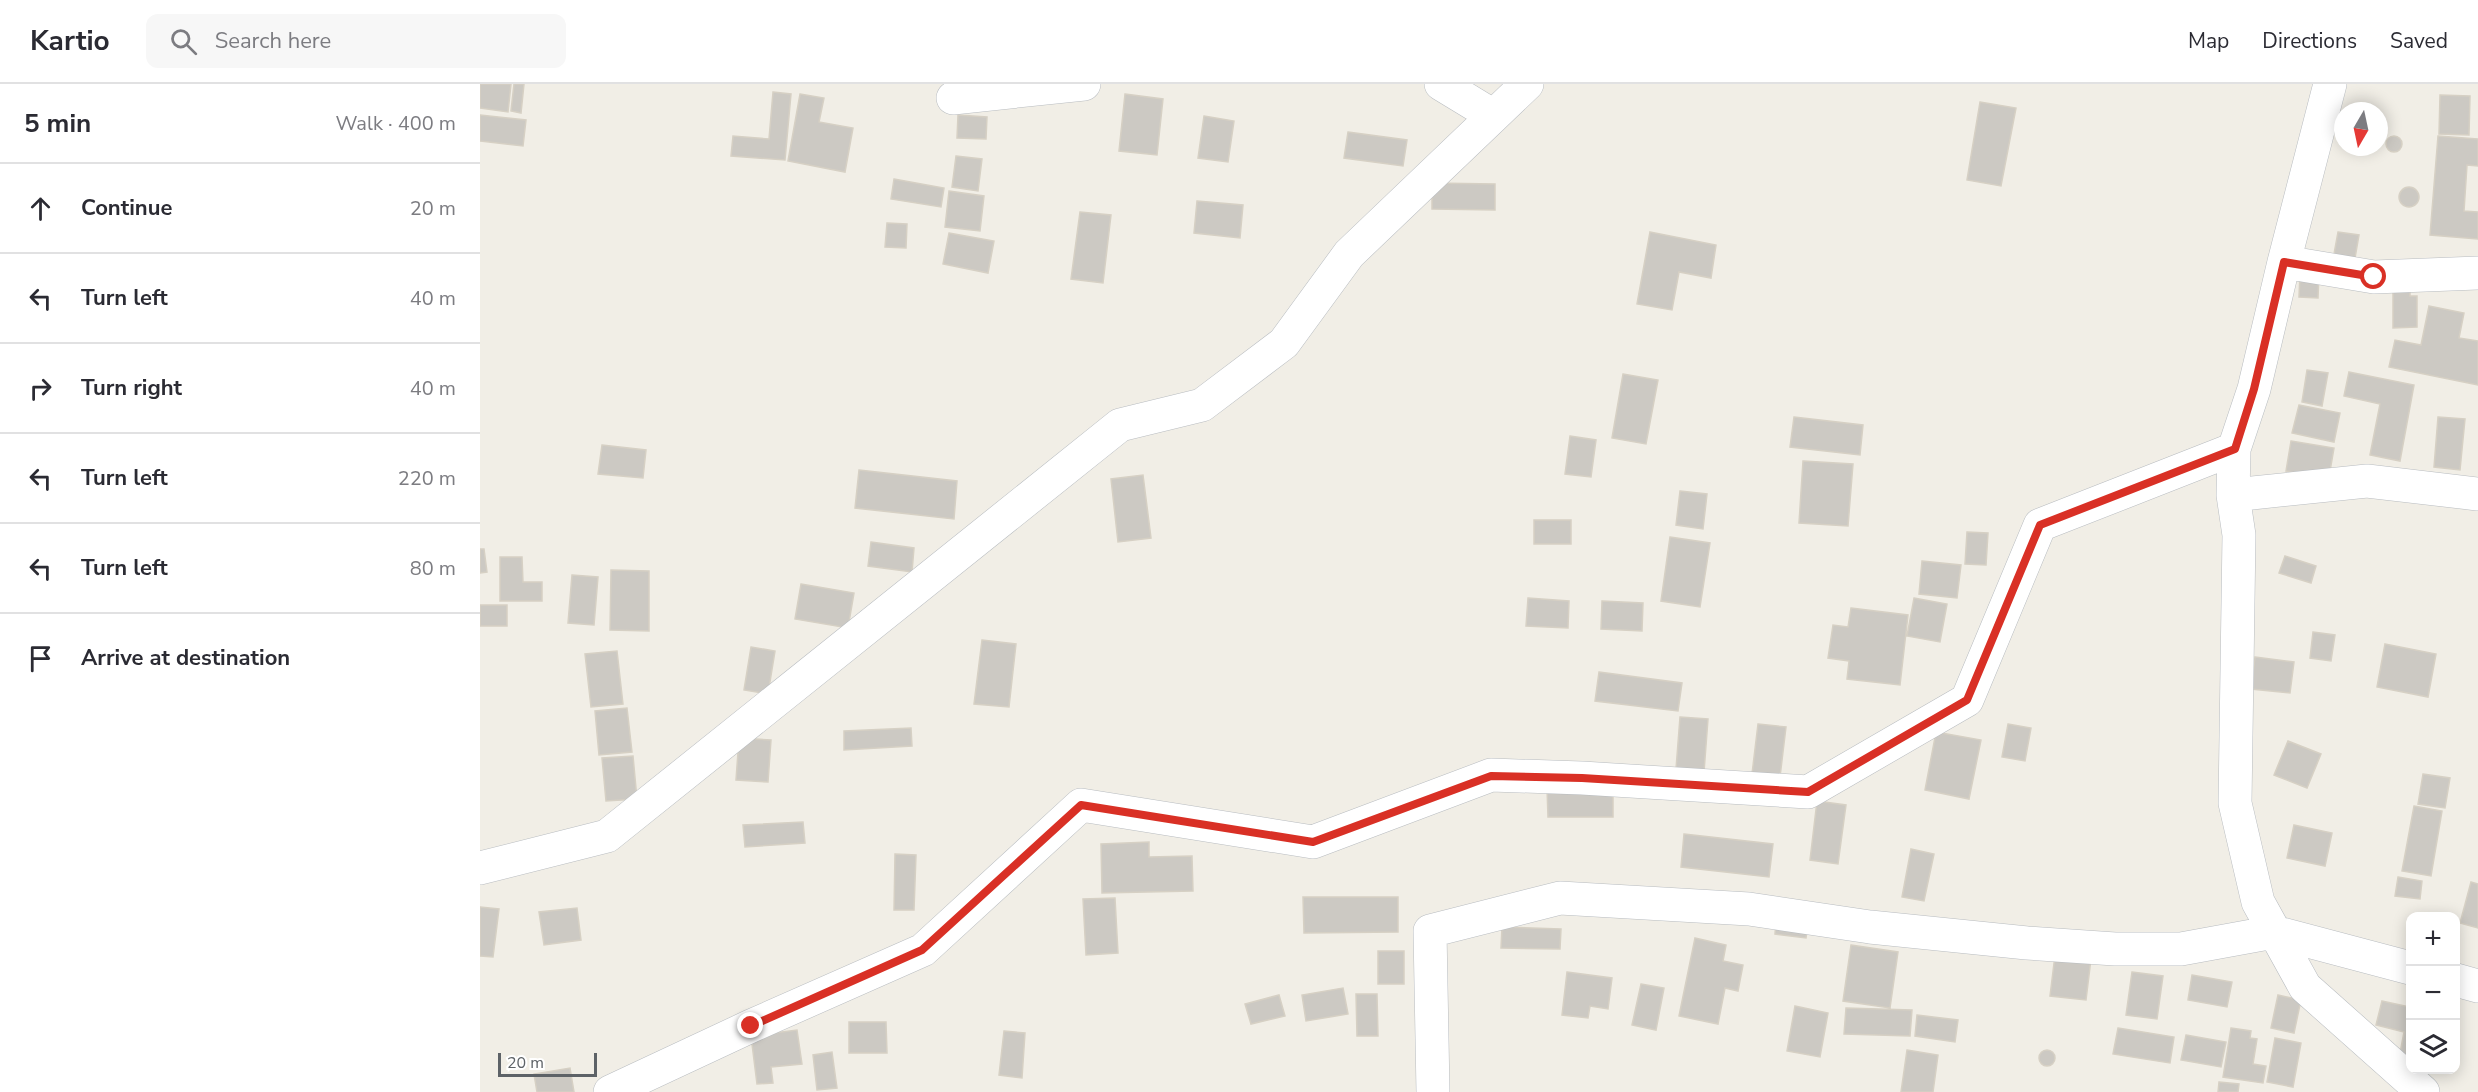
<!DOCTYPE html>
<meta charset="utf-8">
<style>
body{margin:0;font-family:"Nunito Sans",sans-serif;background:#f7f7f7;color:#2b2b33}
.controls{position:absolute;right:18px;bottom:18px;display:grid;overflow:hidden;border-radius:12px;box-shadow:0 3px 15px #0003}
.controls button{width:54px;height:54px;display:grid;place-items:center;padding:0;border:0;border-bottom:2px solid #e1e1e2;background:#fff;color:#2b2b33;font:30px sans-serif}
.compass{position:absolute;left:1854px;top:18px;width:54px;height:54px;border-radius:50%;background:#fff;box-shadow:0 3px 15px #0003;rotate:189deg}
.scale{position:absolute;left:18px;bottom:15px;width:99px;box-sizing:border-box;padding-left:6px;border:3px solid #5d6267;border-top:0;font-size:16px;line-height:21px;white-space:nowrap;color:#5d6267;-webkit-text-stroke:4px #fff;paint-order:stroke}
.stop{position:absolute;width:18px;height:18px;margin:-14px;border:4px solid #d93025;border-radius:50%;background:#fff}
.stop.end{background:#d93025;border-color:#fff;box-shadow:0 2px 6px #0008}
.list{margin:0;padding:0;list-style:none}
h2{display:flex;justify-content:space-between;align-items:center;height:78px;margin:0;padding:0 24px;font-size:26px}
h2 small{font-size:20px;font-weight:400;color:#7c7c81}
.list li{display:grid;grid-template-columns:39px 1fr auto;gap:18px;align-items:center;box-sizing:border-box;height:90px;padding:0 24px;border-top:2px solid #e1e1e2}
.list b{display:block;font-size:22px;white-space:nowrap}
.list em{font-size:20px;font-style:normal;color:#7c7c81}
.icon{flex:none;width:33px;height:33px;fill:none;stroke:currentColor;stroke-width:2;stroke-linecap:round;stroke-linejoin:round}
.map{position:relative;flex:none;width:1998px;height:1008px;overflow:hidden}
header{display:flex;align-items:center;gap:36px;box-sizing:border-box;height:84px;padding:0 30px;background:#fff;border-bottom:2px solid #e1e1e2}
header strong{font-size:28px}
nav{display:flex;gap:33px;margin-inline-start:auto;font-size:21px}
.search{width:420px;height:54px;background:#f7f7f7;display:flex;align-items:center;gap:15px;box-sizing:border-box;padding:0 21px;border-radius:12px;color:#7c7c81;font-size:22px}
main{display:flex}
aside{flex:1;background:#fff}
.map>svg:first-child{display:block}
.building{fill:#ccc9c3;stroke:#d6d0c4;stroke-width:1.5}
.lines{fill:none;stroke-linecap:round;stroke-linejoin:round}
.minor-casing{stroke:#b8bcc0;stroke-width:34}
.minor{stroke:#fff;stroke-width:33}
.route{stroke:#d93025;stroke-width:8}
</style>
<header>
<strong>Kartio</strong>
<div class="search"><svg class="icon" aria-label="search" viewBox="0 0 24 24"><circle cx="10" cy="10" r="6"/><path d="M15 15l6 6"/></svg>Search here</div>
<nav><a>Map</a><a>Directions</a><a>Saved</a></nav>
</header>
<main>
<aside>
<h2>5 min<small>Walk · 400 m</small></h2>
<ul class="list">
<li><svg class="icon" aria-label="ahead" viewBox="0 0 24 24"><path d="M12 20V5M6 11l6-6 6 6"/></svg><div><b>Continue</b></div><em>20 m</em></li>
<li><svg class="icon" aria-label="left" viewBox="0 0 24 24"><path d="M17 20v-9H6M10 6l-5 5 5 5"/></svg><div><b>Turn left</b></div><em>40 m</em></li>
<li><svg class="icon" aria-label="right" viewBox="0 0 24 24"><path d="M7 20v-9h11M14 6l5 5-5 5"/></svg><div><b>Turn right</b></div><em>40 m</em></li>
<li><svg class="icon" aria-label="left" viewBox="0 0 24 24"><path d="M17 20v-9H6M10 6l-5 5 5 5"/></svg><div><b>Turn left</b></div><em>220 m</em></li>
<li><svg class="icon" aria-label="left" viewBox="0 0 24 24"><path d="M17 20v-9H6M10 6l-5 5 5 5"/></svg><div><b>Turn left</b></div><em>80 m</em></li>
<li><svg class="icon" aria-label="arrive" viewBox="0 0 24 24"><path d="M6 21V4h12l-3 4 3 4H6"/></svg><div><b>Arrive at destination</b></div></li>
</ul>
</aside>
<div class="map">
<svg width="1998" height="1008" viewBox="0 0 1998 1008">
<rect width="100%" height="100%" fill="#f1eee6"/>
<path class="building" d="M0,0H31L28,28L0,24Z
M34,0H44L41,29L31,27Z
M293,8L311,10L305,76L251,72L253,52L289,55Z
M320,10L344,14L339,38L373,44L365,88L308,77Z
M645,10L683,15L677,71L639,67Z
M1960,11L1990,12L1989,51L1959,50Z
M1500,18L1536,24L1521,102L1487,96Z
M0,31L46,36L43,62L0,57Z
M478,31L507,33L506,55L477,54Z
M724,32L754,37L748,78L718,74Z
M868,48L927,56L923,82L864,74Z
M1958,52L1998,55V82L1987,81L1984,127L1998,128V155L1950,151Z
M1906 60a8 8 0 1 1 16 0a8 8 0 1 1-16 0Z
M476,72L502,75L498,107L472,103Z
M414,95L464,104L461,123L411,115Z
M952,99L1015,100V126L952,125Z
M1919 113a10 10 0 1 1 20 0a10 10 0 1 1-20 0Z
M469,107L504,112L500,147L465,143Z
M717,117L763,121L760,154L714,149Z
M600,128L631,131L623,199L591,195Z
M407,139L427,140L426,164L405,163Z
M1170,148L1236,161L1231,194L1199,188L1192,226L1157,220Z
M1858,148L1879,151L1875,174L1854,170Z
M469,149L514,157L508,189L463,180Z
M1820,189L1839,190L1838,214L1819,213Z
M1913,200H1930V212H1937V243L1913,244Z
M1949,222L1984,229L1979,254L1998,257V301L1909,283L1915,256L1941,261Z
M1827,286L1848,289L1842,322L1822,318Z
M1869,288L1934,301L1920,377L1890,371L1900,320L1864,312Z
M1143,290L1178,296L1166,360L1132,354Z
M1819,321L1860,329L1854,358L1812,349Z
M1314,333L1383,341L1380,371L1310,363Z
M1958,333L1985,335L1980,386L1954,383Z
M1090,352L1116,356L1111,393L1085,390Z
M1811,357L1854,364L1849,393L1806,387Z
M122,361L166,366L163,394L118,390Z
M1323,377L1373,380L1368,442L1319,439Z
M379,386L477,397L474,435L375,424Z
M663,391L671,454L638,458L631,395Z
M1200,407L1227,410L1223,445L1196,441Z
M1054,436H1091V460H1054Z
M1487,448L1508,449L1506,481L1485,480Z
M1190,453L1230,459L1220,523L1181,517Z
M391,458L434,464L432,488L388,482Z
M0,465H4L7,488L0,489Z
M1805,472L1836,482L1831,499L1799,489Z
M20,473H42L43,498H62V517H20Z
M1442,477L1481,481L1477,514L1439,510Z
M131,486L169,487V547L130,546Z
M92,491L118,493L114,541L88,539Z
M321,500L374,509L368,544L315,535Z
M1048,514L1089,517L1088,544L1046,542Z
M1434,514L1467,520L1460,558L1427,552Z
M1122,517L1163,519L1162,547L1121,545Z
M0,521H27V542H0Z
M1371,524L1428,531L1420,601L1367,595L1369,577L1348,574L1353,541L1368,543Z
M1833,548L1855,551L1851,577L1830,574Z
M502,556L536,560L529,623L494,620Z
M1905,560L1956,570L1948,613L1897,603Z
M271,563L295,567L288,610L264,606Z
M137,567L143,620L111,623L105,570Z
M1775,573L1814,578L1810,609L1771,605Z
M1119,588L1202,599L1198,627L1115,617Z
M147,624L152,668L119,671L115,627Z
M1200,633L1228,635L1224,688L1196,685Z
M1278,640L1306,643L1300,693L1272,690Z
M1528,640L1551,644L1545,677L1522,673Z
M431,644L432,662L364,666V647Z
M1456,648L1501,656L1489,715L1445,706Z
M259,654L291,656L288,698L256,696Z
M1808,657L1841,670L1827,704L1794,691Z
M153,672L157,715L126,717L122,674Z
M1943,690L1970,694L1965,724L1938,720Z
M1067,704L1133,705V733H1068Z
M1337,717L1366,721L1358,780L1330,776Z
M1934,722L1962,727L1951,792L1922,787Z
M323,738L325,759L265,763L263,741Z
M1814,741L1852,749L1845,782L1807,774Z
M1204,750L1293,760L1289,793L1201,783Z
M669,758V773L712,772L713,807L622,809L621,760Z
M1431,765L1454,770L1444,817L1422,813Z
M415,770L436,771L434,826H414Z
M1918,793L1942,797L1940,815L1915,812Z
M1991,798L1998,800V844L1980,839Z
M823,813H918V848L824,849Z
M635,814L638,869L606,871L603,815Z
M0,823L19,825L13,873L0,872Z
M97,824L101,856L64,861L59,828Z
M1296,836L1328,840L1326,854L1295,850Z
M1022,843L1081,845L1080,865L1021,864Z
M1215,854L1246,861L1243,877L1263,881L1258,907L1245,904L1238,940L1199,932Z
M1371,861L1418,868L1410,924L1363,917Z
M898,867H924V900H898Z
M1575,871L1611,875L1606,916L1570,912Z
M1087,888L1132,894L1128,925L1110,922L1108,934L1082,931Z
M1652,888L1683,892L1677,935L1646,931Z
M1712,891L1752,898L1747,923L1708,916Z
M1161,900L1184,904L1176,946L1152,941Z
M863,904L868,930L826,937L822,911Z
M876,910H897L898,952H877Z
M799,911L805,932L771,940L765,920Z
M1798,911L1821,916L1814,949L1791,944Z
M1902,917L1930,923V972L1920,969L1924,948L1896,941Z
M1315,922L1348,929L1340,973L1307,967Z
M1366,924L1432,926L1430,952L1364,950Z
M1437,931L1478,936L1475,958L1435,952Z
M369,938H406L407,969H369Z
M1638,944L1694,953L1690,979L1633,970Z
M1751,944L1771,947L1770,954L1777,955L1773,980L1786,982L1783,999L1743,993Z
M317,946L322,980L291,983L293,999L277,1000L271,952Z
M524,947L545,949L542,994L519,991Z
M1706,951L1746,958L1741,983L1701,976Z
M1795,954L1821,959L1813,1003L1787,998Z
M1559 974a8 8 0 1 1 16 0a8 8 0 1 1-16 0Z
M1427,966L1458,971L1453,1008H1421Z
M352,968L357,1004L337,1006L333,971Z
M90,984L94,1008H57L54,990Z
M1739,998L1759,1000L1758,1008H1738Z"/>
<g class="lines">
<defs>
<path id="minor" d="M961,0L1012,31
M1850,0L1804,178L1774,305L1754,365L1753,411L1759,451L1755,719L1778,818L1825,903L1943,1008
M473,14L604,0
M1804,178L1894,193L1998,189
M1753,411L1887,397L1998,410
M0,784L127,752L640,341L722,321L804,259L869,170L1047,0
M1976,896L1998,902
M130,1008L271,942L443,866L601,721L833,758L1011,691L1102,694L1328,708L1487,616L1560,441L1754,365
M953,1008L950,847L1080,814L1269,825L1390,843L1547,859L1635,865H1701L1794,848L1930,884"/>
</defs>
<use href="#minor" class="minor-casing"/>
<use href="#minor" class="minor"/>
</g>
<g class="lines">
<path class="route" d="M271,942L442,866L601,721L833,758L1011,692L1102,694L1328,708L1487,616L1560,441L1755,365L1774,305L1804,178L1894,193"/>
</g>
</svg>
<div class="controls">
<button>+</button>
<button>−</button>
<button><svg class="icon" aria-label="layers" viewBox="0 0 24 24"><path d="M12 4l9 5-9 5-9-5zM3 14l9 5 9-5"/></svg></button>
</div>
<svg class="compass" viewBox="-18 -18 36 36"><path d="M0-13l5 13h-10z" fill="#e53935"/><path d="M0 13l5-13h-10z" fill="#7c7c81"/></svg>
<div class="scale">20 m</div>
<div class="stop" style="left:1894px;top:193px"></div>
<div class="stop end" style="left:271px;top:942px"></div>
</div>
</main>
